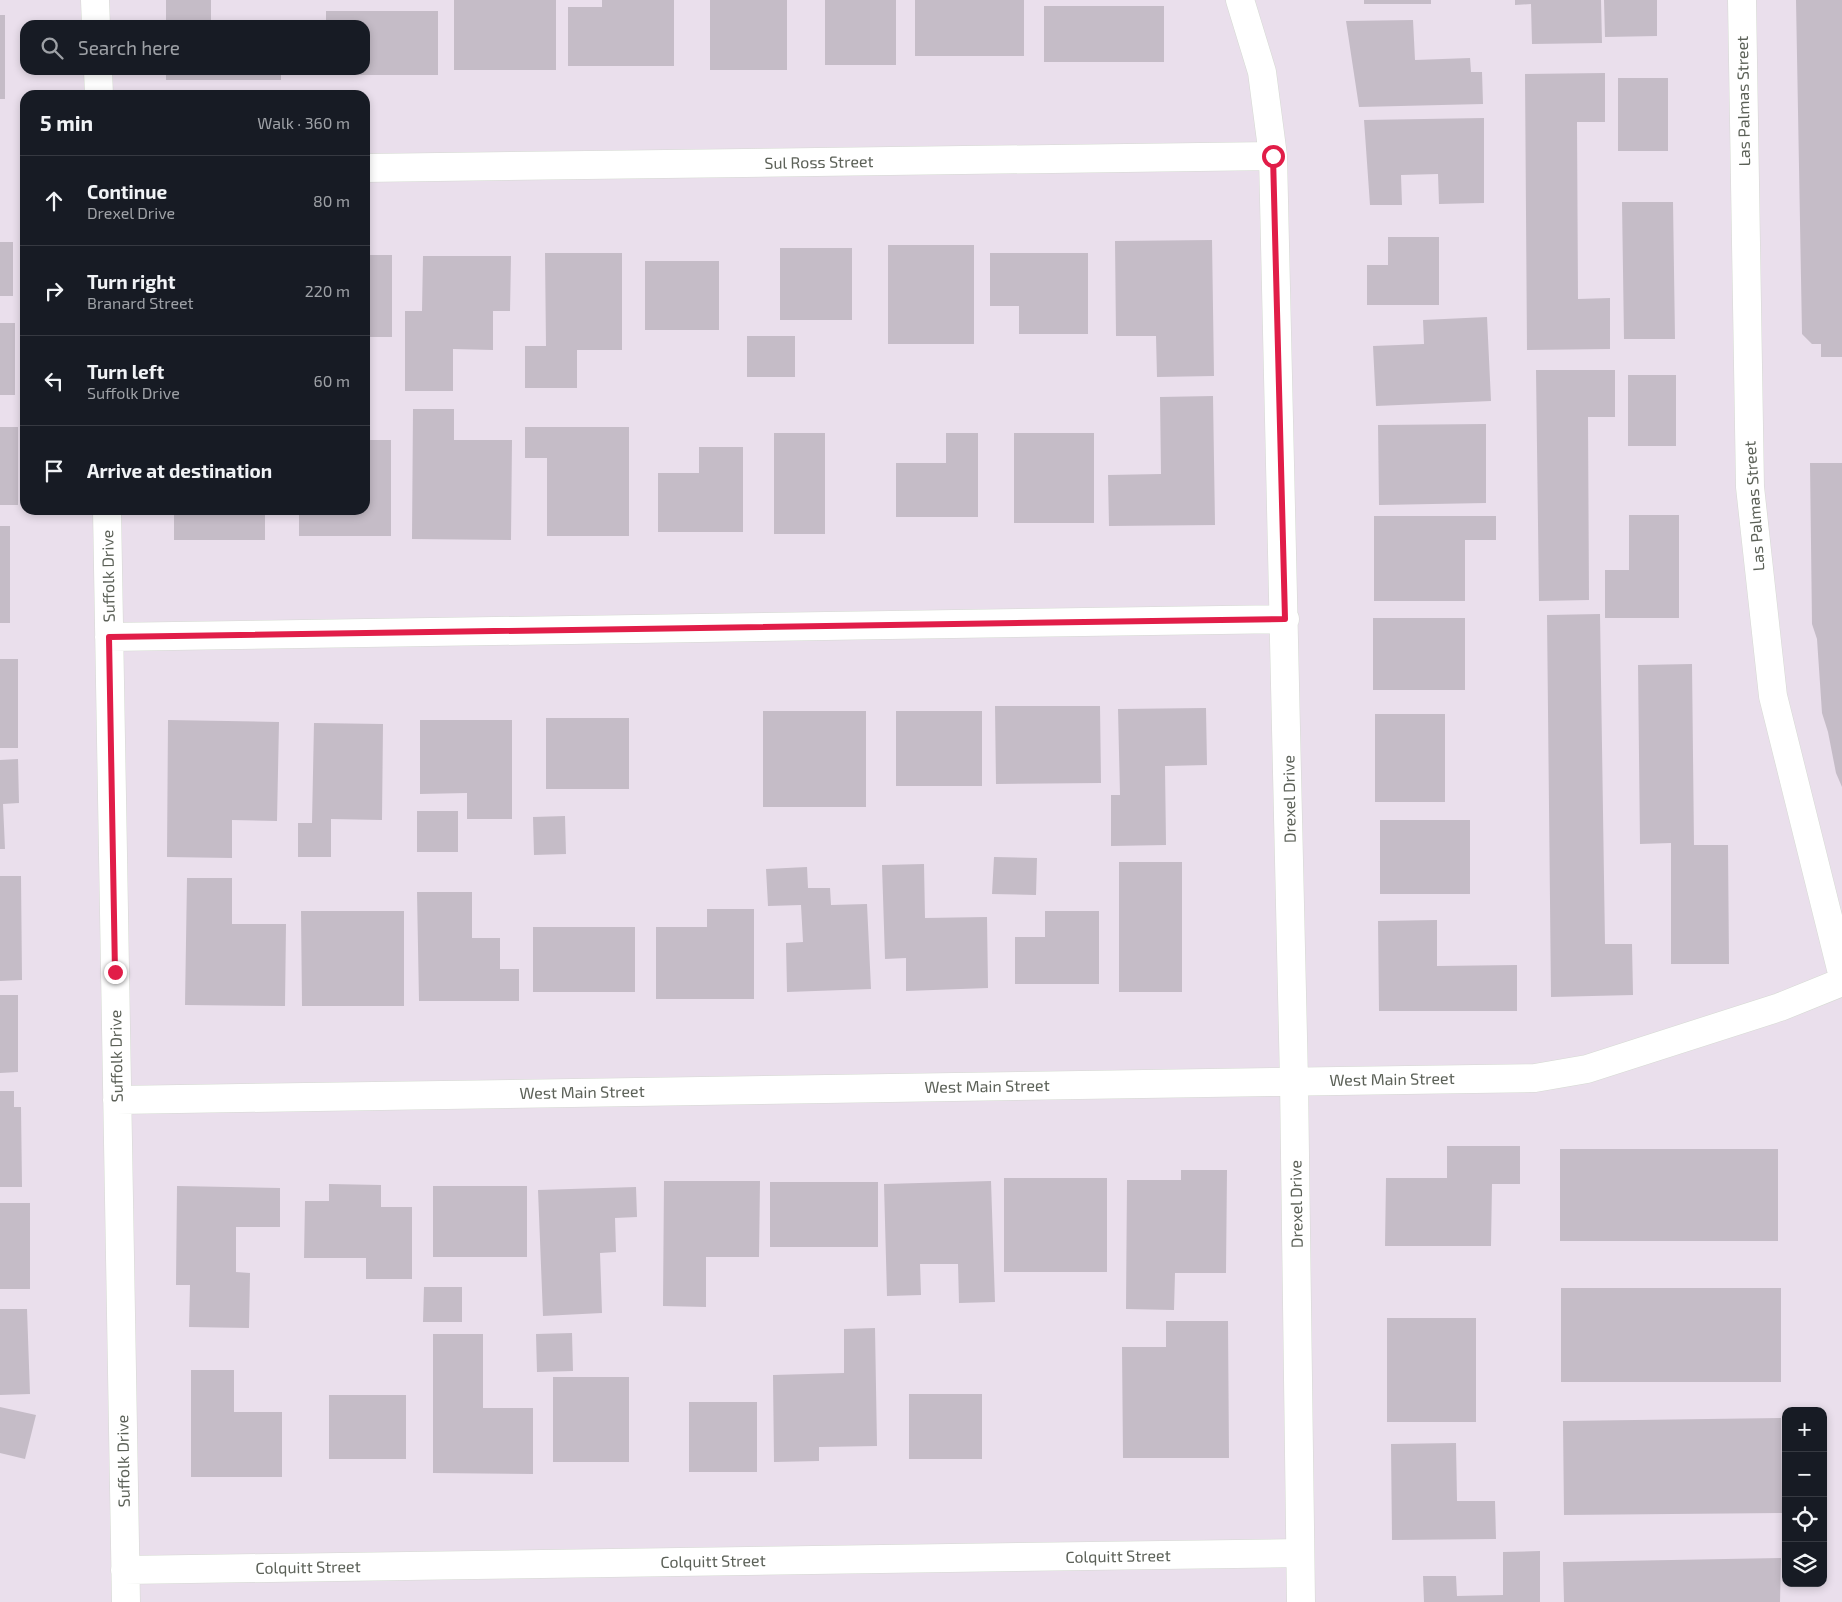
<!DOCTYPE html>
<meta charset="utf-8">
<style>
body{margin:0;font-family:"Exo 2",sans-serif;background:#20242c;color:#f1f3f6}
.controls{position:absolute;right:15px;bottom:15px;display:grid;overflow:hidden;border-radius:10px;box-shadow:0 2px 8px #0003}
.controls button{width:45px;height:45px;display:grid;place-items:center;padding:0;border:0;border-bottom:1px solid #363941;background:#171b24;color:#f1f3f6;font:25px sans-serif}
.stop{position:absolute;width:15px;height:15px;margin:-11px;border:4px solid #e11d48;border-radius:50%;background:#fff}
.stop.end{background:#e11d48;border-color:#fff;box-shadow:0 1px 5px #0008}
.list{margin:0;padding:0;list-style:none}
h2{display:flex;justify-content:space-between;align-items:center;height:65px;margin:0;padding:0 20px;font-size:21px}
h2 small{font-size:16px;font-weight:400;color:#9ea1a6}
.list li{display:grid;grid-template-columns:32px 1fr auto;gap:15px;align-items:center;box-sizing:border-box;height:90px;padding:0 20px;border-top:1px solid #363941}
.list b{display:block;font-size:19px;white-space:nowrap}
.list p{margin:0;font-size:16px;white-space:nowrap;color:#9ea1a6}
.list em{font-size:16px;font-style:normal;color:#9ea1a6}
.icon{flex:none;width:28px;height:28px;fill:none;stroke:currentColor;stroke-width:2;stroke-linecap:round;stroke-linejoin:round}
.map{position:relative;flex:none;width:1842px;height:1602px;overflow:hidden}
.search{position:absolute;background:#171b24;box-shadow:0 2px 8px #0003;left:20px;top:20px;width:350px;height:55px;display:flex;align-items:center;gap:12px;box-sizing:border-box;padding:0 18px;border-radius:15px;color:#9ea1a6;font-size:19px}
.panel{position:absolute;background:#171b24;box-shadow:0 2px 8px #0003;left:20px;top:90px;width:350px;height:425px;border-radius:15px}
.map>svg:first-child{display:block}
.building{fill:#c5bcc7}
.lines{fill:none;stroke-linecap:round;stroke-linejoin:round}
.minor-casing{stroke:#d5dad2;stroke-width:29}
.minor{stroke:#fff;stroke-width:28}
.route{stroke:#e11d48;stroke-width:6}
.labels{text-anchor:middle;stroke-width:4;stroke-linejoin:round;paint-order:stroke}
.street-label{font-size:16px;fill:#5c6158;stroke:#fff}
</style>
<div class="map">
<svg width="1842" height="1602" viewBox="0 0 1842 1602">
<rect width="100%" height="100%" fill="#eadfec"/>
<path class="building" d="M166,0H211V22H281V25H166Z
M454,0H556V70H454Z
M602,0H674V66H568V7H602Z
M710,0H787V70H710Z
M825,0H896V65H825Z
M915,0H1024V56H915Z
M1364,0H1431V4H1364Z
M1515,0H1601L1602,43L1532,44L1531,4L1515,5Z
M1604,0H1657V36L1605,37Z
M1796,0H1842V357H1821V344H1812L1802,334Z
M1044,6H1164V62H1044Z
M326,11H438V75H326V70H365V25H326Z
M0,15H5V99H0Z
M1413,20L1415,60L1470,58L1471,72H1482L1483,104L1359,107L1346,21Z
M166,70H281V80H166Z
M1605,73V122H1577L1578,299L1610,298V349L1527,350L1525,74Z
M1618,78H1668V151H1618Z
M1484,118V203L1439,204L1438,174L1401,175L1402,205H1370L1364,120Z
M1622,202H1673L1675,339H1624Z
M1388,237H1439V305H1367V265H1388Z
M1212,240L1214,376L1157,377L1156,336H1116L1115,241Z
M0,242H13V296H0Z
M888,245H974V344H888Z
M780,248H852V320H780Z
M545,253H622V350H577V388H525V346H546Z
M990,253H1088V334H1019V306H990Z
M365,255H392V337H365Z
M423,256H511L510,311H493V350L453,349V391H405V311H422Z
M645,261H719V330H645Z
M1487,317L1491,401L1376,406L1373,346L1424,344L1423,320Z
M0,323H15V395H0Z
M747,336H795V377H747Z
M1536,370H1615V417H1588L1589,600L1539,601Z
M1628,375H1676V446H1628Z
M1213,396L1215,525L1109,526L1108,475L1161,474L1160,397Z
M413,409H454V440H512L511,540L412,539Z
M1486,424V503L1379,505L1378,425Z
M0,427H18V505H0Z
M525,427H629V536H547V458H525Z
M774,433H825V534H774Z
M946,433H978V517H896V463H946Z
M1014,433H1094V523H1014Z
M365,440H391V536H299V510H365Z
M699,447H743V532H658V473H699Z
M1810,463H1842V787L1836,773L1828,732L1822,713L1817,639L1812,624Z
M174,510H265V540H174Z
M1629,515H1679V618H1605V570H1629Z
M1374,516H1496V540H1465V601H1374Z
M0,526H10V623H0Z
M1600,614L1605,944H1632L1633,995L1551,997L1547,615Z
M1373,618H1465V690H1373Z
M0,659H18V748H0Z
M1692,664L1694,845H1728L1729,964H1671V843L1640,844L1638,665Z
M995,706H1100L1101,783L996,784Z
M1206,708L1207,765L1165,766L1166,845L1111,846V795H1120L1118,709Z
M763,711H866V807H763Z
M896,711H982V786H896Z
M1375,714H1445V802H1375Z
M546,718H629V789H546Z
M168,720L279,722L277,821L232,820V858L167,857Z
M420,720H512V819H467V793L420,794Z
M314,723L383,724L382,820L331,819V857H298V823H312Z
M18,759L19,803L3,804L5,849H0V760Z
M417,811H458V852H417Z
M565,816L566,854L534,855L533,817Z
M1380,820H1470V894H1380Z
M994,857L1037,858L1036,895L992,894Z
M1119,862H1182V992H1119Z
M924,864L925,918L987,917L988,988L906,991V958L885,959L882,865Z
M807,867L808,888H830L831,905L867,904L871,989L787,992L786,943L803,942L801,905L768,906L766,869Z
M0,876H21L22,980L0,981Z
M187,878H232V924H286L285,1006L185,1005Z
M417,892H472V938H500V969H519V1001H419Z
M707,909H754V999H656V927H707Z
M301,911H404V1006H302Z
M1045,911H1099V984H1015V937H1045Z
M1437,920V966L1517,965V1011H1379L1378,921Z
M533,927H635V992H533Z
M0,995H18V1072L0,1073Z
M0,1091H14V1107H21L22,1187H0Z
M1447,1146H1520V1184H1492L1491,1246H1385L1386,1178H1447Z
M1560,1149H1778V1241H1560Z
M1181,1170H1227L1226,1273H1175L1174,1310L1126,1309L1127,1180H1181Z
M1004,1178H1107V1272H1004Z
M664,1181H760L759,1257H706V1307L663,1306Z
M991,1181L995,1302L959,1303L958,1264H920L921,1295L887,1296L884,1184Z
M770,1182H878V1247H770Z
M329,1184L381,1185V1207H412V1279H366V1258H304L305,1201H329Z
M177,1186L280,1188V1227H236V1272L250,1273L249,1328L189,1327L190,1285H176Z
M433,1186H527V1257H433Z
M636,1187L637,1217L615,1218L616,1252L600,1253L602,1313L543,1316L538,1190Z
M0,1203H30V1289H0Z
M424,1287H462V1322H423Z
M1561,1288H1781V1382H1561Z
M0,1309H27L30,1394L0,1395Z
M1387,1318H1476V1422H1387Z
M1166,1321H1228L1229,1458H1123L1122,1347H1166Z
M875,1328L877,1446L819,1447V1461L774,1462L773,1375L844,1373V1329Z
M572,1333L573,1371L537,1372L536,1334Z
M433,1334H483V1408H533V1474L433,1473Z
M191,1370H234V1412H282V1477H191Z
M553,1377H629V1462H553Z
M909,1394H982V1459H909Z
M329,1395H406V1459H329Z
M689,1402H757V1472H689Z
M0,1407L36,1415L25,1459L0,1453Z
M1781,1418L1782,1513L1564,1515L1563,1421Z
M1456,1443L1457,1501H1495L1496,1539L1392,1540L1391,1444Z
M1540,1551V1602H1424L1423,1576H1456L1457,1596L1503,1595V1552Z
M1781,1558L1780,1602H1564L1563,1562Z"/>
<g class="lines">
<defs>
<path id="minor" d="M95,0L96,25
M1240,0L1262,72L1273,156L1294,1081L1301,1602
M1742,0L1750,487L1773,696L1842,973
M98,70L99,95
M365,168L1273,156
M107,510L126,1602
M109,637L1285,619
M117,1100L1535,1078L1587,1069L1780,1007L1842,982
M125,1570L1300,1553"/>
</defs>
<use href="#minor" class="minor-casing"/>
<use href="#minor" class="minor"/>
</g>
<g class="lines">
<path class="route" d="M115,972L109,637L1285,619L1273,156"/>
</g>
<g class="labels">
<g class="street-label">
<text transform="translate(1743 101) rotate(-91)" y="6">Las Palmas Street</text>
<text transform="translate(819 162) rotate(-1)" y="6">Sul Ross Street</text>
<text transform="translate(1754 506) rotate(-94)" y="6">Las Palmas Street</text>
<text transform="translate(108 576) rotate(-91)" y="6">Suffolk Drive</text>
<text transform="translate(1289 799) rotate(-91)" y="6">Drexel Drive</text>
<text transform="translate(116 1056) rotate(-91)" y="6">Suffolk Drive</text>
<text transform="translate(1392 1079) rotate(-1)" y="6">West Main Street</text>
<text transform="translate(987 1086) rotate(-1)" y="6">West Main Street</text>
<text transform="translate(582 1092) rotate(-1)" y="6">West Main Street</text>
<text transform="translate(1296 1204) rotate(-91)" y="6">Drexel Drive</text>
<text transform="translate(123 1461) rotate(-91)" y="6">Suffolk Drive</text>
<text transform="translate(1118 1556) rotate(-1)" y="6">Colquitt Street</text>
<text transform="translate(713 1561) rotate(-1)" y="6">Colquitt Street</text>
<text transform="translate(308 1567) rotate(-1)" y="6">Colquitt Street</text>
</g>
</g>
</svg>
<div class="controls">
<button>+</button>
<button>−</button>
<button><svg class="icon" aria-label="locate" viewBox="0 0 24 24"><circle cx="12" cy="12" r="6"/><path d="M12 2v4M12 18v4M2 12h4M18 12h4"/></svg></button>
<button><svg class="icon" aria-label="layers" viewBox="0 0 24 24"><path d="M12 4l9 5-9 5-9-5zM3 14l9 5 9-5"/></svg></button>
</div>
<div class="stop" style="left:1273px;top:156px"></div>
<div class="stop end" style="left:115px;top:972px"></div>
<div class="search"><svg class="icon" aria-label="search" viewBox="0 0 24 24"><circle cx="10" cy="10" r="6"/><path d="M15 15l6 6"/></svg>Search here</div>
<section class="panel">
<h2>5 min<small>Walk · 360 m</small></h2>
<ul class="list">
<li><svg class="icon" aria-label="ahead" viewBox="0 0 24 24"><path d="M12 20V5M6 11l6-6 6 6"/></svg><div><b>Continue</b><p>Drexel Drive</p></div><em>80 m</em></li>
<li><svg class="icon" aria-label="right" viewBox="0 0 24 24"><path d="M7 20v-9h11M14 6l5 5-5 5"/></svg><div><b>Turn right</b><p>Branard Street</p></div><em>220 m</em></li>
<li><svg class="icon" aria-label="left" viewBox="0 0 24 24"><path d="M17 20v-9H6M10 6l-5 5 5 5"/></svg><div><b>Turn left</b><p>Suffolk Drive</p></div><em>60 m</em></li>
<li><svg class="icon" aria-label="arrive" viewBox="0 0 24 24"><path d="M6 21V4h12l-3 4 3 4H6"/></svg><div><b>Arrive at destination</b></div></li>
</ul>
</section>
</div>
